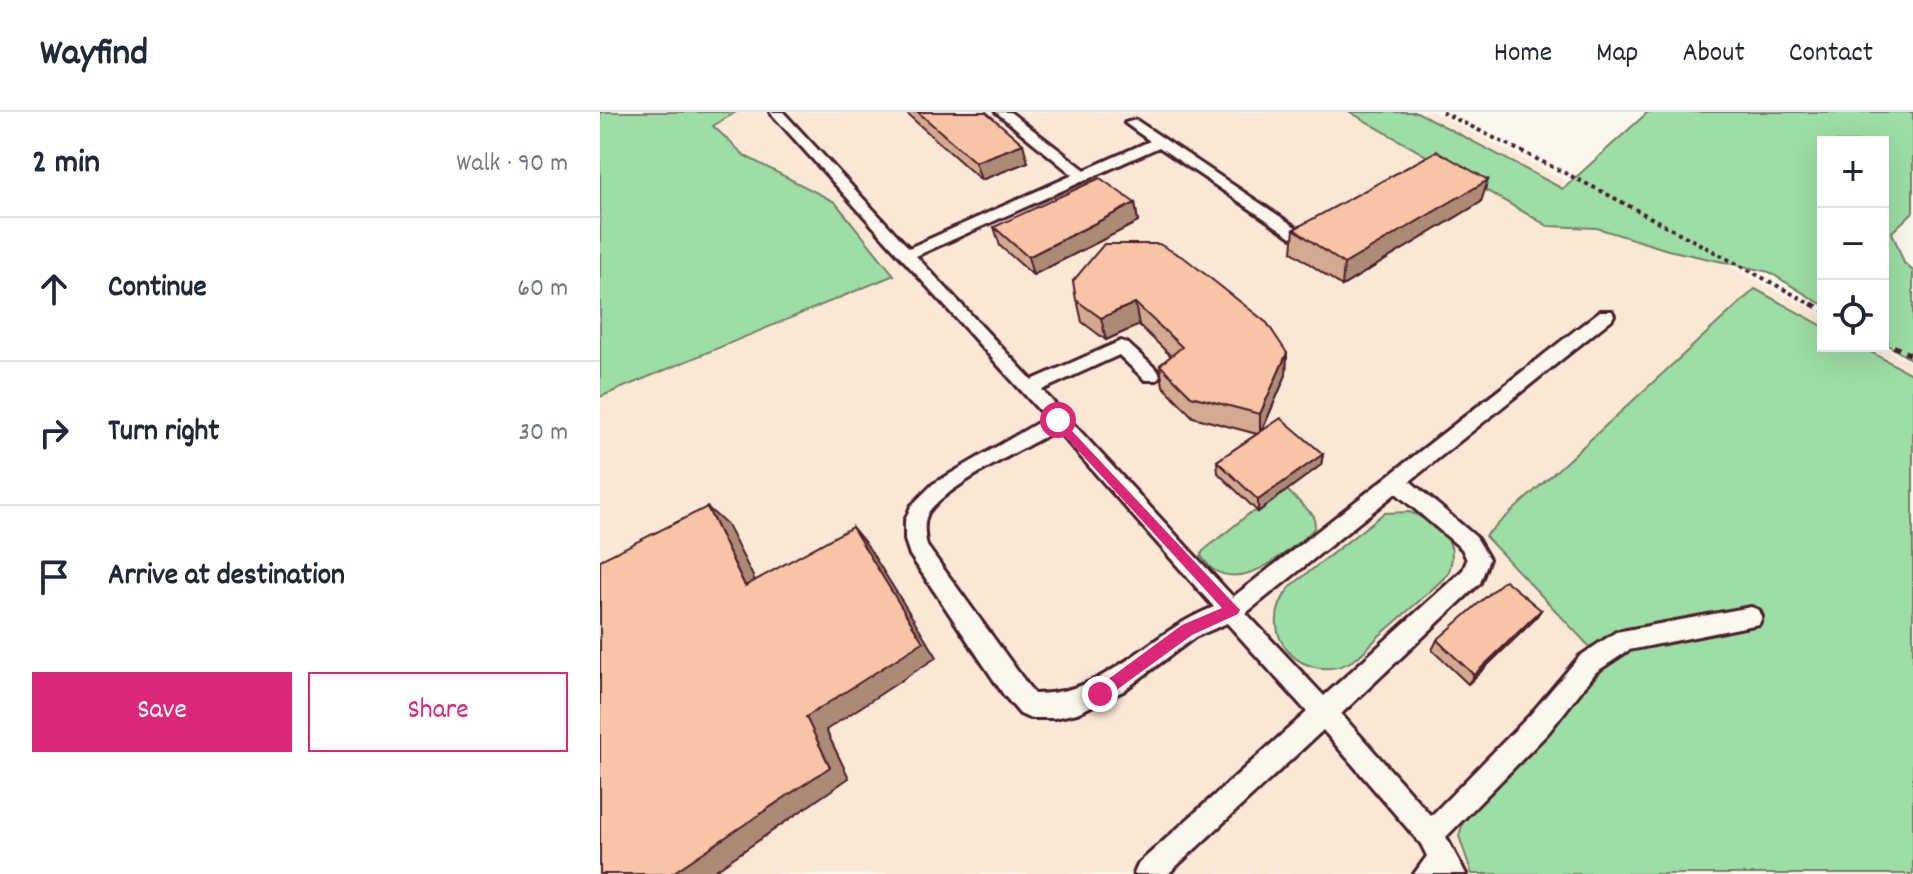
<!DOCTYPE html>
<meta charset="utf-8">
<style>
body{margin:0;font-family:Dekko,sans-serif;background:#f6f6f7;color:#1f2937}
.controls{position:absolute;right:24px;top:24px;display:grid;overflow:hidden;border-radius:0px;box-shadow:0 8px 32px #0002}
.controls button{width:72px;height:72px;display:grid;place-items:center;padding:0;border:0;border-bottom:2px solid #e0e1e3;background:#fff;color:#1f2937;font:40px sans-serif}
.stop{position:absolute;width:24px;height:24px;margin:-18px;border:6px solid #db2777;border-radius:50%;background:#fff}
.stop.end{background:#db2777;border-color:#fff;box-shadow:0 2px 8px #0008}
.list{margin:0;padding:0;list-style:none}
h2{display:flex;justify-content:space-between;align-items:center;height:104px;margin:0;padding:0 32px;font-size:34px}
h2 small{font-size:26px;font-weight:400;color:#747a83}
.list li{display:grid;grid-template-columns:52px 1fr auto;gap:24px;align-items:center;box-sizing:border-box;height:144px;padding:0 32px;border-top:2px solid #e0e1e3}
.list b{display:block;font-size:30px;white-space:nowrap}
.list em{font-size:26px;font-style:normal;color:#747a83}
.actions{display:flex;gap:16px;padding:24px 32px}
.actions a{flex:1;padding:18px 0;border:2px solid #db2777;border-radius:0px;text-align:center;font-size:28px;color:#db2777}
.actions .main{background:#db2777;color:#fff}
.icon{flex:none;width:44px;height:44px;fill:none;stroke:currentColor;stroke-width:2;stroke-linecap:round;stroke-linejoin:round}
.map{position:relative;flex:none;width:1313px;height:762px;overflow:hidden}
header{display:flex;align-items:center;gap:48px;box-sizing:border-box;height:112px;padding:0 40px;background:#fff;border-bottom:2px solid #e0e1e3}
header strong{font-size:38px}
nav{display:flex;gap:44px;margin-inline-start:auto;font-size:28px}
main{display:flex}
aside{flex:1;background:#fff}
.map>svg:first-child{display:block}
.built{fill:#fae8d7}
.green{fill:#9ddda6;stroke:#747e68;stroke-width:2}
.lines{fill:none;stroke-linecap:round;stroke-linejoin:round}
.service-casing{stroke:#4a1f2b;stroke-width:6}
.path-far1{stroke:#4a1f2b;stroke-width:4;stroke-dasharray:4 4;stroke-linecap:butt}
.path{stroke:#4a1f2b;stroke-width:5;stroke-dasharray:6 6;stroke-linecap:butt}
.service{fill:#fbf7ec;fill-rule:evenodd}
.wall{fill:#d4a98f;stroke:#4a1f2b;stroke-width:2}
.shaded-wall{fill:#ad8a74;stroke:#4a1f2b;stroke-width:2}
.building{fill:#f7c5a6;stroke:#4a1f2b;stroke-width:2}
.route{fill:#db2777}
</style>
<header>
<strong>Wayfind</strong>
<nav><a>Home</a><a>Map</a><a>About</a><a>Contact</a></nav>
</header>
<main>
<aside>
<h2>2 min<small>Walk · 90 m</small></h2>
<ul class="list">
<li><svg class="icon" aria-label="ahead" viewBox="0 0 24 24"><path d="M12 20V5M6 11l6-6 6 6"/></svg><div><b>Continue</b></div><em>60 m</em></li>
<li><svg class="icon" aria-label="right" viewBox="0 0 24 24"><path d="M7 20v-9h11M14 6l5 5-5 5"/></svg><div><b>Turn right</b></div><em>30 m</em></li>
<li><svg class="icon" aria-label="arrive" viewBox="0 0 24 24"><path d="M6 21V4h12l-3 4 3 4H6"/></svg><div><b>Arrive at destination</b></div></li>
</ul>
<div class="actions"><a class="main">Save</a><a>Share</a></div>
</aside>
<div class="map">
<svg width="1313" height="762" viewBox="0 0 1313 762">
<rect width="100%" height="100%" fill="#fbf7ec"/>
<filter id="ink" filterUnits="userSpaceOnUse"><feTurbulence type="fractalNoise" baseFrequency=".0125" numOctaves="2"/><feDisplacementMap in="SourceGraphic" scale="16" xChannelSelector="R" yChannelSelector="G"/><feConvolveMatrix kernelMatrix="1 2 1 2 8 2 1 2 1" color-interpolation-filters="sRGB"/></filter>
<g filter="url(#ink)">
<path class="built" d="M0,0H834L1223,203V234H1280L1313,252V762H0Z"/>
<path class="green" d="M0,0H136L113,14L145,44L235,90L294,163L0,285Z
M750,0H817L963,77L1048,0H1313V100L1292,120L1304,151L1313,159V249L1283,230V30H1223V193L1169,160L1068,138L997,116L948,114Z
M1155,177L1223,214V234H1260L1313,263V762H872L859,724L864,706L1007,553L885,424Z
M687,378L714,404L715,415L710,421C688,439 646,478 614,458C609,456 605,448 601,444L603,439L650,401L658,399Z
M809,400C840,411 861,428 848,462C826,484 802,504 779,524C771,532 762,543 752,549C706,576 650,523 691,474L784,401Z"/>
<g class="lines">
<defs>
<path id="service" d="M170,0H183L309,136L473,63L396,0H410L485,58L550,29L525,11L536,8L703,120V126H693L559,35L316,144L432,268L521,229L527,231L557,258L560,263L557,268H545L519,243L442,278L633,485L1000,199H1012L1014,203L1012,207L810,369L876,425L889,447L880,471L741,602L831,704L930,603L980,544L1016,520L1151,495L1159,498L1162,505L1159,512L1029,538L996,560L948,621L846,725L866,762H814L827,744L821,732L723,618L568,762H534L538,752L707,600L627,511L595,525L523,579L477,601L454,606H429L420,602L404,583L310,443L305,428V409L311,394L333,372L446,306ZM457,318L614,495C545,522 510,582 434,582L327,434C325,425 323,412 327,403C338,378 430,333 457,318ZM796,381L862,437L867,448L863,458L724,584L646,501Z"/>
</defs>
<use href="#service" class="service-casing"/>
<path class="path-far1" d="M842,0L1003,80L1215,194"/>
<path class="path" d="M1212,192L1223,198
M1283,229L1313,244"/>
<use href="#service" class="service"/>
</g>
<path class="wall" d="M305,0H386L428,50L381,68Z
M881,90L742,174L692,140L694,117Z
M535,91L538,110L433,163L400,134L394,115Z
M473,169L687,241L686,263L662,319L723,342L721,353L658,400L618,361L617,349L657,322L593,305L563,274L560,253L571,244L539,213L506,228L482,210Z
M941,498L934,508L868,572L832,538L837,528Z"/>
<path class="shaded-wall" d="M423,32L428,50L381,68L375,50Z
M888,68L881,90L742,174L744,152Z
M535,91L538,110L433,163L428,145Z
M535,191L539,213L506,228L501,206Z
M687,241L686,263L660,323V302Z
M723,342L721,353L658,400V388Z
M107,395L127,413L166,490L145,474Z
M252,415L267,433L337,545L226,618L249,666L110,762H71L206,605Z
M941,498L934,508L868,572L874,563Z"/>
<path class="building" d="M318,0H386L423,32L375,50Z
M837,39L888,68L744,152L694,117Z
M500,66L535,91L428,145L394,115Z
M504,132H559L586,147L667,211L687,241L660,302L591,284L560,253L582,235L535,191L501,206L476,188L473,169Z
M681,306L723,342L658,388L617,349Z
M107,395L145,474L252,415L323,530L206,605L230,655L71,762H0V448Z
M905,468L941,498L874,563L837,528Z"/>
</g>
<path class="route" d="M458,304L640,498L638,502L592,523L500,590L495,587V577L582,513L622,496L454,312V305Z"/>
</svg>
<div class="controls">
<button>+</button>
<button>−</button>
<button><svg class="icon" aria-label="locate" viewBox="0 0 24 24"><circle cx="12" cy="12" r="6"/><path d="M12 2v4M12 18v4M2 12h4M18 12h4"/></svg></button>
</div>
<div class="stop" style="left:458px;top:308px"></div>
<div class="stop end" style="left:500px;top:582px"></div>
</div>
</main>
